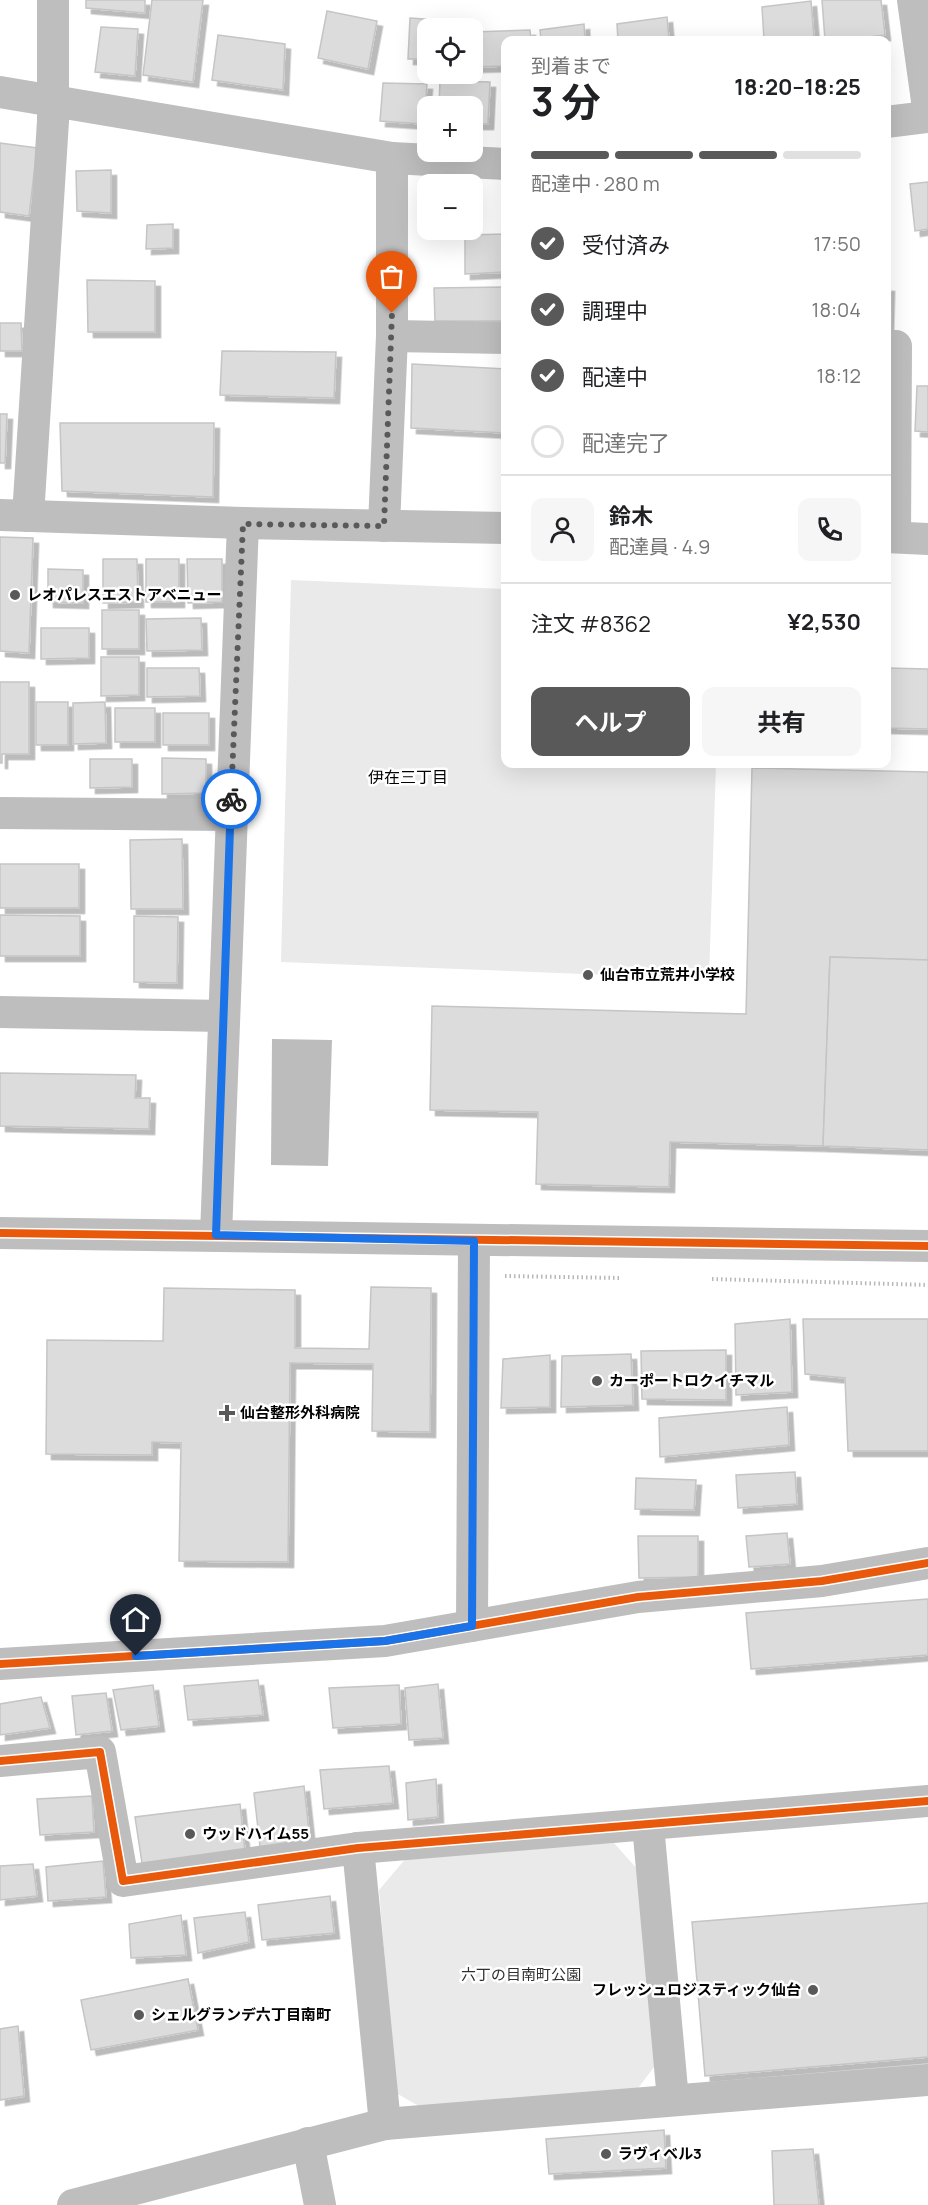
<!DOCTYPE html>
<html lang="ja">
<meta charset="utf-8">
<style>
body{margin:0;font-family:Manrope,"Noto Sans JP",sans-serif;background:#f6f6f6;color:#202124;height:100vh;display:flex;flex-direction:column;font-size:22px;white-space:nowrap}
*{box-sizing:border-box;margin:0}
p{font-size:20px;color:#757577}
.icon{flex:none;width:33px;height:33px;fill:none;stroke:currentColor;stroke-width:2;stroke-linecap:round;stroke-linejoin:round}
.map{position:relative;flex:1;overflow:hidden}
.sheet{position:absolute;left:501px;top:36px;width:390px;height:732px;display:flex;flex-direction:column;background:#fff;border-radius:12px;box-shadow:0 6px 24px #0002}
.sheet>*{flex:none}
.fabs{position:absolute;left:417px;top:18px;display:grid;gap:12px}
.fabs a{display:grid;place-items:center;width:66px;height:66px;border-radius:12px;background:#fff;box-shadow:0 6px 24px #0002;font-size:30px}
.pin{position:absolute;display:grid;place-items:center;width:51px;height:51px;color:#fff;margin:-62px -26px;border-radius:50% 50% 50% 0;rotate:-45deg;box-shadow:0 0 6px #0007}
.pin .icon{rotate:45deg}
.courier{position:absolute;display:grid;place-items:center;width:60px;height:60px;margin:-30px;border:4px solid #1a73e8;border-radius:50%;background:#fff;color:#222;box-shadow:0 2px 8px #0007}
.summary em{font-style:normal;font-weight:700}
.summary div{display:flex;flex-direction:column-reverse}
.summary{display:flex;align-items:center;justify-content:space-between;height:102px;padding:0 30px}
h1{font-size:39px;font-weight:700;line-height:45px}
.bar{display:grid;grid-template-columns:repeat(4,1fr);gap:9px 6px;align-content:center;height:72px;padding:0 30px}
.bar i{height:8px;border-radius:4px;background:#e0e0e0}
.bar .current{background:#595959}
.bar p{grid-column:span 4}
.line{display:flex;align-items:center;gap:15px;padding:0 30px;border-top:2px solid #e0e0e0}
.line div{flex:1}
.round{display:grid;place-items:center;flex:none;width:63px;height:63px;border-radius:12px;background:#f6f6f6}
ol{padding:0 30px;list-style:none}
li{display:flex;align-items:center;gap:18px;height:66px}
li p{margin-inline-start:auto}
li .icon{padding:6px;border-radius:50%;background:#595959;color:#fff;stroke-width:4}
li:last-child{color:#757577}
li i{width:33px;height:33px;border:3px solid #e0e0e0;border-radius:50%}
.button{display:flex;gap:12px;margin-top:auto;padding:12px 30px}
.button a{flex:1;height:69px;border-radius:12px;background:#595959;color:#fff;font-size:24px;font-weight:700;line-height:69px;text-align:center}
.button a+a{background:#f6f6f6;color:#202124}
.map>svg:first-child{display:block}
.green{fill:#eaeaea}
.water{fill:#bcbcbc}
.building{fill:#dcdcdc;stroke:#c5c5c5;stroke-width:1.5;filter:url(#shadow)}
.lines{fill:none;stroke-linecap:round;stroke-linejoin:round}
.path{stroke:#b8b8b8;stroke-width:4;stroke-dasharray:1.5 3;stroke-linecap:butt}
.minor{stroke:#bebebe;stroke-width:32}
.cycleway-casing{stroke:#fff;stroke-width:11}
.cycleway{stroke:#e8590c;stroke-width:8}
.done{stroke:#595959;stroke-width:6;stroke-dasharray:0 10.8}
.route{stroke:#1a73e8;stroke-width:8}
.poi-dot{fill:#595959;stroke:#fff;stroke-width:2}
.labels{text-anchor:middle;stroke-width:5;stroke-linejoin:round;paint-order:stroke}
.poi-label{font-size:15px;font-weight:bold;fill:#000;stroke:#fff;text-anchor:start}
.park-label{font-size:15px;fill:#2f2f2f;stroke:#fff}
.neighbourhood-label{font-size:16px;fill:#000;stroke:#fff}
</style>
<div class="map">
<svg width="928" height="2205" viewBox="0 0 928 2205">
<defs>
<filter id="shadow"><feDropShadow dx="5.5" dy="5.5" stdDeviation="0" flood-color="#0004"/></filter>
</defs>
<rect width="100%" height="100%" fill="#fff"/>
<g class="green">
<polygon points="291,580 505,589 506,764 716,764 709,979 281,962"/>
<polygon points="614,1843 639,1871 658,2062 635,2092 424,2109 396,2093 379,1890 407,1857"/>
</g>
<polygon class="water" points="272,1039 332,1040 328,1166 271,1165"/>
<g class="building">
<polygon points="86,0 145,0 145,13 86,8"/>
<polygon points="152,0 203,0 193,82 143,75"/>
<polygon points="822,0 881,0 885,35 844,40 825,40"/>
<polygon points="811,1 814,38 764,40 762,7"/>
<polygon points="327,11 377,21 368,69 318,58"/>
<polygon points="667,17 669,40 618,40 617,24"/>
<polygon points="410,18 465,22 464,28 428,28 428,59 408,59"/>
<polygon points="584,24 585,40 541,40 540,30"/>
<polygon points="101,27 138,29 135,76 95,72"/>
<polygon points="530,30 531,40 506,40 506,66 472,67 472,32"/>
<polygon points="218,35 285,44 283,90 212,80"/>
<polygon points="440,81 490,82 488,124 472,124 472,106 439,106"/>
<polygon points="383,83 427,84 424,124 380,121"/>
<polygon points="0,143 37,148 29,216 0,212"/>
<polygon points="111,170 111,213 77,211 76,171"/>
<polygon points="928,182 928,229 915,231 910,184"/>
<polygon points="173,224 173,248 146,249 147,225"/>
<polygon points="506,234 506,272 465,274 465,235"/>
<polygon points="87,280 155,281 155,332 88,332"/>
<polygon points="886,286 889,286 888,325 886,325"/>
<polygon points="506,287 506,321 435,321 434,288"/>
<polygon points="0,323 21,323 22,351 0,351"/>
<polygon points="222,351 336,352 334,398 220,395"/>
<polygon points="412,364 506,369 506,433 411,428"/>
<polygon points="917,386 928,386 928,432 915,431"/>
<polygon points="0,414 7,414 5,463 0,463"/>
<polygon points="60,423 214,423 213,497 62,491"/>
<polygon points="0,537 33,538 29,653 0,651"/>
<polygon points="103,559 137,559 138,602 103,603"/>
<rect x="146" y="559" width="33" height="43"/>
<polygon points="187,559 222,559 222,602 188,603"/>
<polygon points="48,569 83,570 83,603 48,602"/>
<rect x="102" y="610" width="37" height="39"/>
<polygon points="201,618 202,650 147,651 146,619"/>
<polygon points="41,628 89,628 89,658 41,659"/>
<polygon points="101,657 139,657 139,695 101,696"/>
<polygon points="147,668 199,668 200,696 147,697"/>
<polygon points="886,668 928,669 928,729 886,728"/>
<polygon points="0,682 29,682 29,754 2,754 2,763 0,763"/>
<rect x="36" y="702" width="32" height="43"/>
<polygon points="105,702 106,743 73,744 73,703"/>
<rect x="115" y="708" width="40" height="34"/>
<rect x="163" y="713" width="46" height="32"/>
<polygon points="162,758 206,759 206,793 162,794"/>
<polygon points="90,759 132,759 132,787 90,788"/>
<polygon points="752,768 928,772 928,960 830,957 823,1146 670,1142 669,1187 536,1184 538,1112 430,1110 432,1006 746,1014"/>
<polygon points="182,839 183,909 131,909 130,840"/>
<rect x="0" y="864" width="79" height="44"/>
<polygon points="0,915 80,916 80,956 0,956"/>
<polygon points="134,916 178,917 177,983 134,982"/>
<polygon points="830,957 928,960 928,1150 823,1146"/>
<polygon points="0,1073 136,1075 135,1098 150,1098 149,1129 0,1126"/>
<polygon points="371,1287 431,1288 430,1432 372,1431 373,1364 290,1363 288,1562 179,1561 181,1443 152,1442 152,1455 46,1454 47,1340 163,1341 164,1288 295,1290 295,1348 369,1349"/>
<polygon points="790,1319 792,1392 736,1395 735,1324"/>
<polygon points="803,1319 928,1319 928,1451 848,1451 845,1378 805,1374"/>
<polygon points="726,1350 726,1400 642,1399 641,1351"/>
<polygon points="631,1354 633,1405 561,1407 562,1356"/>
<polygon points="550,1355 550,1407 501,1408 503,1359"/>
<polygon points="787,1407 789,1445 660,1457 659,1418"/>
<polygon points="795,1472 797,1504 738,1508 736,1475"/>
<polygon points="636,1478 696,1480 694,1510 635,1509"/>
<polygon points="787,1533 790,1564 749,1567 746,1536"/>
<polygon points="638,1536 698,1536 698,1577 639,1578"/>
<polygon points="928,1599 928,1655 751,1669 746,1613"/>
<polygon points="258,1680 263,1715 188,1720 184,1686"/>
<polygon points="438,1684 443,1738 409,1740 405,1688"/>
<polygon points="153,1685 159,1726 121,1730 113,1690"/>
<polygon points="399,1685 401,1724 333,1728 329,1688"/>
<polygon points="106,1693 112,1731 76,1735 72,1696"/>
<polygon points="41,1697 50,1728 0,1735 0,1704"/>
<polygon points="389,1766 393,1803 324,1809 320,1770"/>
<polygon points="436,1779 438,1817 408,1820 406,1783"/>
<polygon points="304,1786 310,1841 260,1847 254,1793"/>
<polygon points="92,1796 94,1832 40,1835 37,1799"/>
<polygon points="240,1804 245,1851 142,1863 135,1817"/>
<polygon points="103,1861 106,1897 48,1901 46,1867"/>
<polygon points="33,1864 37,1896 0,1900 0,1866"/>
<polygon points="330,1896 334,1933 262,1940 258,1905"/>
<polygon points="928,1903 928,2057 705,2076 692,1922"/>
<polygon points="245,1912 249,1942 198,1953 194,1918"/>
<polygon points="181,1915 186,1955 131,1958 129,1924"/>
<polygon points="188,1979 198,2030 91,2050 81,2000"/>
<polygon points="18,2026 24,2096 0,2100 0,2029"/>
<polygon points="664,2130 666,2168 549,2174 546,2139"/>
<polygon points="813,2149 819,2205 774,2205 772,2151"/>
</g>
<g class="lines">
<g class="path">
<polyline points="505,1276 621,1278"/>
<polyline points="712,1279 928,1285"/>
</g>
<g class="minor">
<polyline points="913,0 928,108"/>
<polyline points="0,92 392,158 506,164"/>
<polyline points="886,122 928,117"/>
<polyline points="392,336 506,338"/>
<polyline points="886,346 896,346 895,537"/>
<polyline points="0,515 243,523 506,528"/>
<polyline points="28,516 53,121 53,0"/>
<polyline points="384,526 392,336 392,158"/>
<polyline points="886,537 928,539"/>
<polyline points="0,813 231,815"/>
<polyline points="0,1012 224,1016"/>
<polyline points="0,1233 928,1246"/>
<polyline points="216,1235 243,523"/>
<polyline points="472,1626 474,1241"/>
<polyline points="0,1664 385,1641 638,1597 822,1581 928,1563"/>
<polyline points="0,1761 100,1752 123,1881 358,1848 928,1801"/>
<polyline points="648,1825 673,2100"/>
<polyline points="358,1848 385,2124"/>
<polyline points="308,2143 320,2205"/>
<polyline points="73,2205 385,2124 928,2080"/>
</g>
<g class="cycleway-casing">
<g id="cycleway">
<polyline points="0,1233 928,1246"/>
<polyline points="0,1664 385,1641 638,1597 822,1581 928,1563"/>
<polyline points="0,1761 100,1752 123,1881 358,1848 928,1801"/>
</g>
</g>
<use href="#cycleway" class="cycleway"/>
</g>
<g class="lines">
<polyline class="done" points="231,799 243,524 384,526 392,313"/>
<polyline class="route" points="136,1656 385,1641 472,1626 474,1241 216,1235 231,799"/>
</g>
<g class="poi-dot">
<circle cx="15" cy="595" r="6"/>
<circle cx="588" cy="975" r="6"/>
<circle cx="597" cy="1381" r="6"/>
<path d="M224 1404h6v6h6v6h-6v6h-6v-6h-6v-6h6z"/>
<circle cx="190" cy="1834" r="6"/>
<circle cx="813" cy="1990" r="6"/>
<circle cx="139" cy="2015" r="6"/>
<circle cx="606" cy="2154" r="6"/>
</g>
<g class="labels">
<g class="poi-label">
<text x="27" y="600">レオパレスエストアベニュー</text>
<text x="600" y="980">仙台市立荒井小学校</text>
<text x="609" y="1386">カーポートロクイチマル</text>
<text x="240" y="1418">仙台整形外科病院</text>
<text x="202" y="1839">ウッドハイム55</text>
<text x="801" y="1995" text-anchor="end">フレッシュロジスティック仙台</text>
<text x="151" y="2020">シェルグランデ六丁目南町</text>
<text x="618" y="2159">ラヴィベル3</text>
</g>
<g class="park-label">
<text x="521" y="1980">六丁の目南町公園</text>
</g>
<g class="neighbourhood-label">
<text x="408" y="783">伊在三丁目</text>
</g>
</g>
</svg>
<div class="fabs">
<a><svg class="icon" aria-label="locate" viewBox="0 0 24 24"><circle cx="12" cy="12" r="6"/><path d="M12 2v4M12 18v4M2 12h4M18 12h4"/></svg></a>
<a>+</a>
<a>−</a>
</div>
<div class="pin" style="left:392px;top:313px;background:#ea580c"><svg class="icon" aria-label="bag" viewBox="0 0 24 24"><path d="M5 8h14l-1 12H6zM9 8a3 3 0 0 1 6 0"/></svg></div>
<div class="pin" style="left:136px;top:1656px;background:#1f2937"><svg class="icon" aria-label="home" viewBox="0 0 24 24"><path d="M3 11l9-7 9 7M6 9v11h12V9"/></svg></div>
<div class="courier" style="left:231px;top:799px"><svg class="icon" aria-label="bike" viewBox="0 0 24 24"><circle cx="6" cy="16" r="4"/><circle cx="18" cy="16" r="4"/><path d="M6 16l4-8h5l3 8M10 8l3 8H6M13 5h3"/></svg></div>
<section class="sheet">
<div class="summary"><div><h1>3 分</h1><p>到着まで</p></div><em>18:20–18:25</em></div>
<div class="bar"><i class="current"></i><i class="current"></i><i class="current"></i><i></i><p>配達中 · 280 m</p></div>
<ol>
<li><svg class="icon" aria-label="check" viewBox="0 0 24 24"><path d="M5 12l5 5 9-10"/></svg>受付済み<p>17:50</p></li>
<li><svg class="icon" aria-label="check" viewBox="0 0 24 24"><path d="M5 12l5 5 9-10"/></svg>調理中<p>18:04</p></li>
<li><svg class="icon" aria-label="check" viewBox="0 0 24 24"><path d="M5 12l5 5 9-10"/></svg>配達中<p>18:12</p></li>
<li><i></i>配達完了</li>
</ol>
<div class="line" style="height:108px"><a class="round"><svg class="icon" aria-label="person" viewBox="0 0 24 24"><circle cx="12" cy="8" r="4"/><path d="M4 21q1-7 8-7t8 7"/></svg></a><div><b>鈴木</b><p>配達員 · 4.9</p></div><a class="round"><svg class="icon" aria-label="phone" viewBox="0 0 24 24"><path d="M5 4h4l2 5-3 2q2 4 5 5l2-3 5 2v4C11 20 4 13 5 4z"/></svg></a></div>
<div class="line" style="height:78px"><div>注文 #8362</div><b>¥2,530</b></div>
<div class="button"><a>ヘルプ</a><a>共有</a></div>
</section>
</div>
